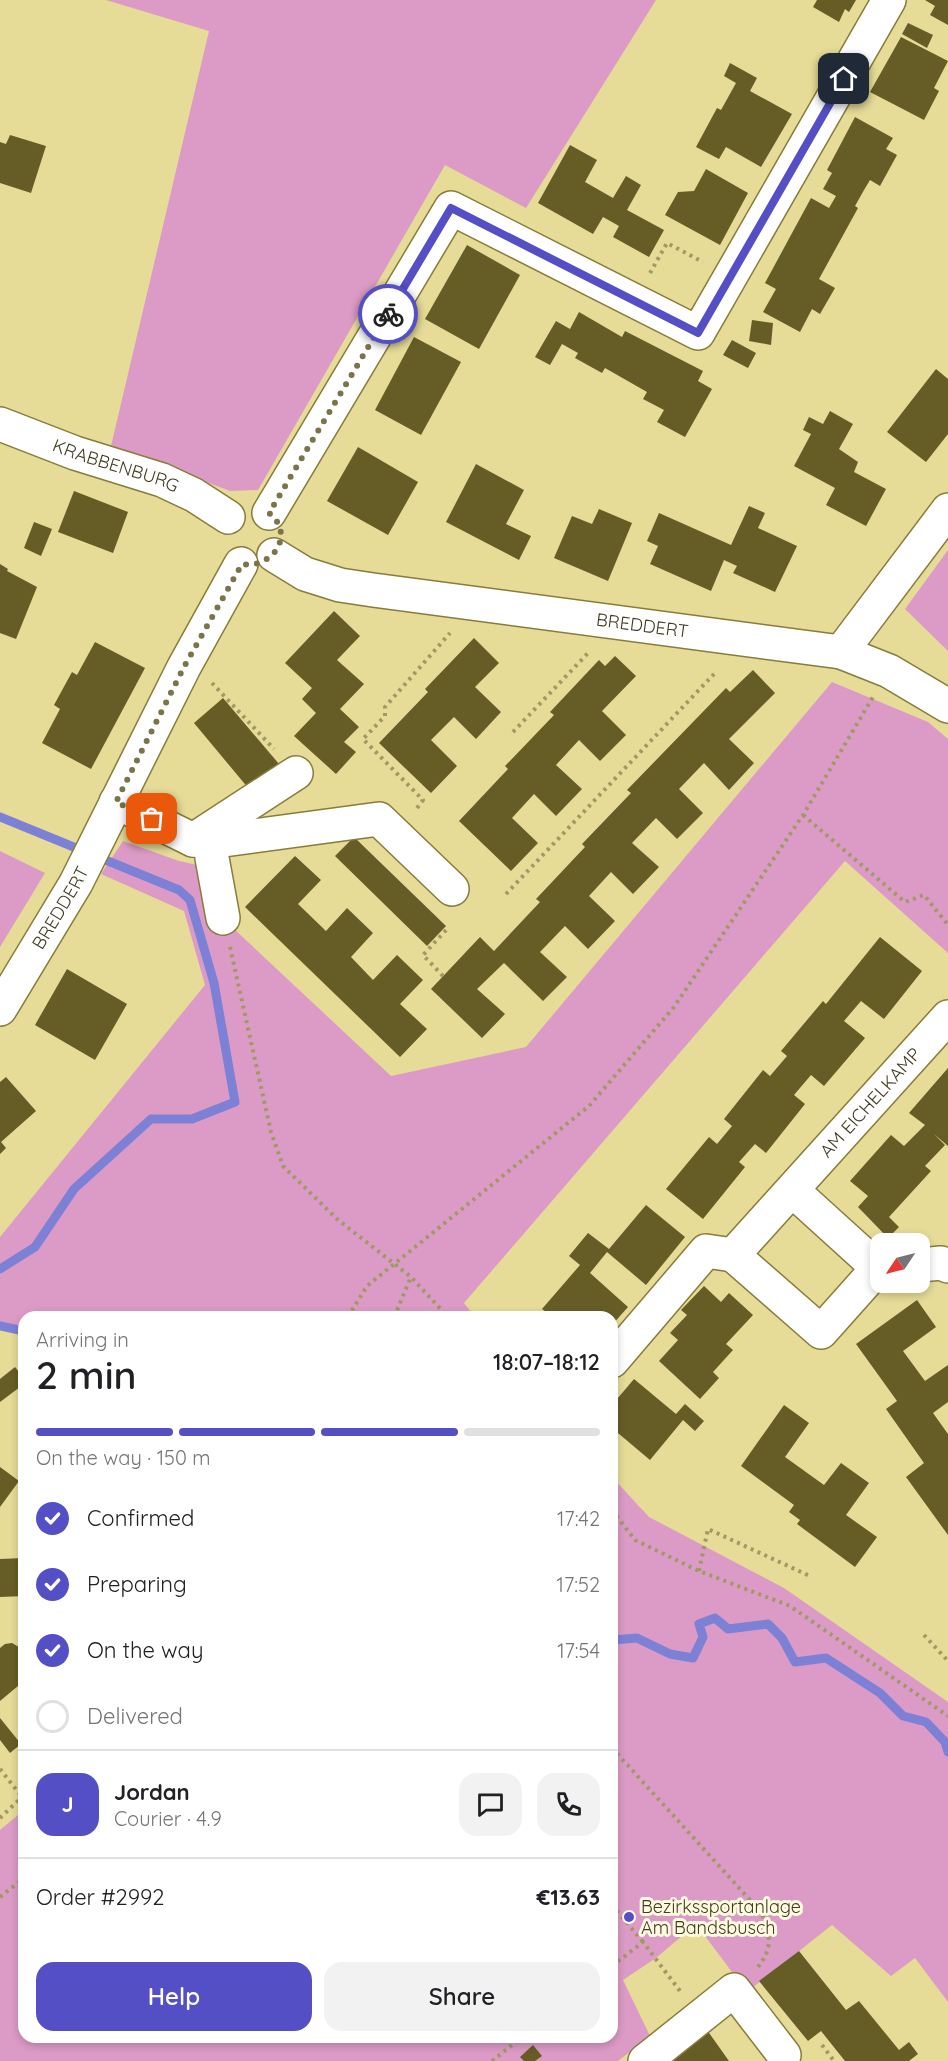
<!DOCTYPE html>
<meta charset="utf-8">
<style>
body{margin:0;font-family:Quicksand,sans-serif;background:#f2f2f2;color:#202124;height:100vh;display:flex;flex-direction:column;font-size:22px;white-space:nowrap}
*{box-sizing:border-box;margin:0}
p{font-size:20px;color:#757577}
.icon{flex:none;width:33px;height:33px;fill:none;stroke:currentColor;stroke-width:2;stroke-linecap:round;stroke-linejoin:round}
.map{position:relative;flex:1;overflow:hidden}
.drawer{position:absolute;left:18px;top:1311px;width:600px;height:732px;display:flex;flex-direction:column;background:#fff;border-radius:18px;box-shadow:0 3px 9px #0003}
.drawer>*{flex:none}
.needle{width:39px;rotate:235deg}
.controls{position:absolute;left:870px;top:1233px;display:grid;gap:12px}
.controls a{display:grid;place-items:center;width:60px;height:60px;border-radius:12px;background:#fff;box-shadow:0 3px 9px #0003;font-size:30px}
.pin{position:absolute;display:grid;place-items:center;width:51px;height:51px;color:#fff;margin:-26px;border-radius:12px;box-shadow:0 3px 9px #0006}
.courier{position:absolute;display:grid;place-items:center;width:60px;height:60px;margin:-30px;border:4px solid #554fc6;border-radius:50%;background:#fff;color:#222;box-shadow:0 2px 8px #0007}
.summary em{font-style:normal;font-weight:600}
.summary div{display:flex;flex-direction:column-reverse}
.summary{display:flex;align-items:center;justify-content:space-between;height:102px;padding:0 18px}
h1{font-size:39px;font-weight:600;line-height:45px}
.bar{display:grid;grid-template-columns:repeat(4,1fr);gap:9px 6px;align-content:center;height:72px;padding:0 18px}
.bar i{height:8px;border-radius:4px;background:#e0e0e0}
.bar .current{background:#554fc6}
.bar p{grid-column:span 4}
.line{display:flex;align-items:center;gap:15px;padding:0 18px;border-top:2px solid #e0e0e0}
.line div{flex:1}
.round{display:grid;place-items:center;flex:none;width:63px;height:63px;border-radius:18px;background:#f2f2f2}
ol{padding:0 18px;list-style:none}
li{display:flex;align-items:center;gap:18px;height:66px}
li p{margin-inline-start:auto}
li .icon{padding:6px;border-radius:50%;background:#554fc6;color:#fff;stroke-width:4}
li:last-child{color:#757577}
li i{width:33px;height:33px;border:3px solid #e0e0e0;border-radius:50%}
.action{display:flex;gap:12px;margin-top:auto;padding:12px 18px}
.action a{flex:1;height:69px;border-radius:18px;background:#554fc6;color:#fff;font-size:24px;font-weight:600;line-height:69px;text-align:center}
.action a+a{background:#f2f2f2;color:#202124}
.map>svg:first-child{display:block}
.green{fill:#dc9bc6}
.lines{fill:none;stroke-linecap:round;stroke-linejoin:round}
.stream{stroke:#7d81d5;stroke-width:9}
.building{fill:#665d26}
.minor-casing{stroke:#877c3b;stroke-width:36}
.path{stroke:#a09865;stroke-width:4;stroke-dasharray:3 4.5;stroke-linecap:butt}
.minor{stroke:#fff;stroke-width:33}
.done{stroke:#7a744a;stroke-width:6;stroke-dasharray:0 10.8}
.route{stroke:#554fc6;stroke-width:8}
.poi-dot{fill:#554fc6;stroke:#fffbe0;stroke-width:2}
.labels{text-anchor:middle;stroke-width:6;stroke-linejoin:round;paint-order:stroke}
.street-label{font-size:18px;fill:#403c20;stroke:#fffbe0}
.poi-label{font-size:18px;fill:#403c20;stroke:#fffbe0;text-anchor:start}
</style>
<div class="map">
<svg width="948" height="2061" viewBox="0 0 948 2061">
<rect width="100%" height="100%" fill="#e6db97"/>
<g class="green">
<polygon points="106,0 656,0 526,208 445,165 258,490 230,491 111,446 209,31"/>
<polygon points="948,550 948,651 905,609"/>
<polygon points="832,682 928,722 948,739 948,953 845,861 464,1303 475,1317 24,1317 24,1336 0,1324 0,1237 205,985 184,911 101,874 123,841 179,861 202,866 233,928 391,1076 526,1047"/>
<polygon points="0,851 45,873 0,947"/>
<polygon points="612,1477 649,1517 784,1588 948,1702 948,2002 915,1958 891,1976 832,1925 747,1992 696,1924 656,1958 623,1980 650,2036 618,2061 0,2061 0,1830 24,1810 24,2037 612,2037"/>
</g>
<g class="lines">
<g class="stream">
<polyline points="0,817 179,890 190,900 214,983 235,1102 192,1119 151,1119 74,1189 35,1247 0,1269"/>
<polyline points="0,1326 24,1331"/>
<polyline points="612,1640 637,1638 670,1654 693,1658 703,1637 699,1624 715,1618 728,1629 768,1624 782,1638 795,1662 826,1658 880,1693 903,1716 926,1722 945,1742 948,1752"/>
</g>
</g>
<g class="building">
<polygon points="817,0 856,0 849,12 845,9 839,22 813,7"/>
<polygon points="925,0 948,0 948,25 930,15 935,6"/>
<polygon points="908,23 933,35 927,48 902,34"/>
<polygon points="901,37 948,61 934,88 939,91 924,120 870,92"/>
<polygon points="730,63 757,78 750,91 792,114 761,167 726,147 719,159 696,147 717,108 721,110 736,83 724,76"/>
<polygon points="855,117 893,138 886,149 897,155 880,186 870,180 864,190 855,206 858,208 819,279 835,288 820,314 812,309 800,332 763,312 776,289 765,283 811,198 829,208 836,196 823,189 832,173 827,170"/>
<polygon points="10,135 46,146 31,193 0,183 0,142 6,144"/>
<polygon points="570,145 597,160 585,182 613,198 626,176 641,185 627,210 664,230 649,257 613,237 619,226 603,217 593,234 538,203"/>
<polygon points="706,169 748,193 720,245 665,215 678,192 694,191"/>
<polygon points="467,245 520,275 479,349 425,319"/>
<polygon points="579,312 622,337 625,331 703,371 698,381 712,389 685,437 657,422 664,410 643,399 647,392 605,368 602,373 575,358 578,353 562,344 550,365 535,357 556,321 570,329"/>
<polygon points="752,320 773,323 771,345 749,341"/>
<polygon points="414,337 461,362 421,435 375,410"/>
<polygon points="732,340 756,353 748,368 723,355"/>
<polygon points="936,369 948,379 948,434 926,462 887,432"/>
<polygon points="830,411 853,424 839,449 858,462 854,472 886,489 866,526 826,505 835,488 794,466 811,434 803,430 809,417 823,424"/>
<polygon points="358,447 418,482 388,535 327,501"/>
<polygon points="476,464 524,490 506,524 531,536 519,560 446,522"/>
<polygon points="74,491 128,512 113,553 58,532"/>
<polygon points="749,506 765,513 758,528 797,546 775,592 733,573 737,566 724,560 711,591 650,564 658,546 647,541 659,513 731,545"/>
<polygon points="599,509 632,523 608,581 554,558 572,516 592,524"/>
<polygon points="34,522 52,529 41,556 24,548"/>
<polygon points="0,564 8,569 7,571 37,587 16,639 0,633"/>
<polygon points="334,611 360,636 337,660 364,684 340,709 359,727 344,742 356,752 336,774 294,736 316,713 302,699 312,688 285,663"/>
<polygon points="474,638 499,663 475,687 501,712 476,739 454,717 431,740 457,766 431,793 379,743 428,692 425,689"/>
<polygon points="95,642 145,668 91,769 42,743 60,709 54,705 72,672 77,675"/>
<polygon points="615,656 636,676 602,711 626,735 600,761 579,740 556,765 582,789 556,816 534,794 512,818 538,843 511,871 459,821 508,769 505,766 554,715 550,712 599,660 605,666"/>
<polygon points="753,670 775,693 729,739 754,763 729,790 704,763 679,789 703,813 677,839 656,818 632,843 659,867 633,894 611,872 589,896 615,921 588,949 565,926 540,952 567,977 543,1001 504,963 477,989 505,1014 482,1038 431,989 480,937 494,951 540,902 536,899 585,847 582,844 631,793 627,790 726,688 730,692"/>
<polygon points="223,698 279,764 249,789 194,723"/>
<polygon points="354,837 446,926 427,946 335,856"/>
<polygon points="295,856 321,880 298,904 326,931 347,908 373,933 351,957 373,980 397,955 423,980 400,1004 427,1029 400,1057 245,907"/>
<polygon points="880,937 922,971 884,1019 861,1001 844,1021 865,1038 824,1086 811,1075 794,1095 805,1104 766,1153 755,1144 739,1162 745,1167 703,1219 666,1189 709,1137 717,1144 732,1126 724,1119 763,1070 770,1076 787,1056 781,1051 823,1001 826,1004"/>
<polygon points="67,969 127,1004 95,1060 35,1025"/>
<polygon points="948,1068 948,1146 934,1134 945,1145 925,1166 931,1171 889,1217 899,1227 888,1238 858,1207 868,1196 850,1181 891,1135 904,1146 925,1125 909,1113"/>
<polygon points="6,1077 36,1111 1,1142 6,1148 0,1154 0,1082"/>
<polygon points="646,1205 685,1237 646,1285 607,1252 590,1273 628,1307 612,1325 612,1317 552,1317 542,1309 580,1265 569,1256 588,1233 609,1249"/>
<polygon points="704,1286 721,1302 729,1293 753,1315 726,1344 733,1350 713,1372 719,1378 700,1399 659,1361 678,1340 670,1333 687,1315 681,1310"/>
<polygon points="917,1300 936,1327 903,1351 925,1381 948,1365 948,1402 933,1413 948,1434 948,1535 906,1477 924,1463 886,1409 897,1401 856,1344"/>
<polygon points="15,1367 24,1378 24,1384 0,1402 0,1379"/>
<polygon points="634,1379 676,1414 685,1404 704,1421 695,1431 683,1420 650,1460 612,1428 612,1405"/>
<polygon points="784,1405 809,1423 785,1457 824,1485 841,1463 869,1483 846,1515 877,1537 855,1567 797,1524 800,1520 789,1512 794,1505 741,1466"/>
<polygon points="0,1467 19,1481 0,1507"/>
<polygon points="24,1558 24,1596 0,1597 0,1559"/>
<polygon points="12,1643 24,1650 24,1681 0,1701 0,1648 5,1644"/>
<polygon points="0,1718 21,1744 10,1753 0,1740"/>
<polygon points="799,1951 846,2010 859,2001 899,2050 909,2042 918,2054 909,2061 845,2061 821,2031 808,2041 759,1981"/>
<polygon points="707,2030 729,2061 664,2061"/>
<polygon points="533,2045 542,2056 535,2061 524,2061 520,2057"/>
</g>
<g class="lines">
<g class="minor-casing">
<g id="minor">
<path id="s1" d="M0,424L75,453L162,480L194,495L228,517"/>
<polyline points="269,513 451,208 698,333 889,0"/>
<path id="s2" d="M274,555L305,574L340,585L373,590L841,652L889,671L948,706"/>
<polyline points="841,652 948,510"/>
<polyline points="116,802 193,840 209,842 379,819 452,889"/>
<polyline points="193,840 296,773"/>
<polyline points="211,841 212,858 223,918"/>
<path id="s3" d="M0,1009L76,883L184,667L241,564"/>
<path id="s4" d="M792,1190L878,1268L821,1332L733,1255L948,1017"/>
<polyline points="920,1265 941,1263 948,1266"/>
<polyline points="612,1361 706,1251 733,1255"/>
<polyline points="645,2061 734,1990 784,2055"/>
</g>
</g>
<g class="path">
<polyline points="650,273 667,243 703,262"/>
<polyline points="212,683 274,749"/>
<polyline points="513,732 589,652"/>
<polyline points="417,808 423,800 363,739 385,716 385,707 450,633"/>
<polyline points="803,815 905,902 924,895 948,925"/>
<polyline points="506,894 714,674"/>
<polyline points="230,947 271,1132 283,1166 337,1219 411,1277 448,1317"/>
<polyline points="443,976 423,955 448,928"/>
<polyline points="348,1317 367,1286 589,1106 674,1007 803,815 873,697"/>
<polyline points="394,1317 411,1277"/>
<polyline points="612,1510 635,1540 699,1571 790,1606 948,1716"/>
<polyline points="699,1571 708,1529 812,1577"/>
<polyline points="924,1635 948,1661"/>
<path d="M612,1748L760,1911C771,1933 774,1949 756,1969"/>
<polyline points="0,1769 22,1797 24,1796"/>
<polyline points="0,1818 22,1797"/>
<polyline points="0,1897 24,1878"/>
<polyline points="612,1905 643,1942"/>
<polyline points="612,1966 643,1942 680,1991"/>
<polyline points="822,2045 834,2061"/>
<polyline points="492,2061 522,2037"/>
</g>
<use href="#minor" class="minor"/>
</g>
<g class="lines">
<path class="done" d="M152,819L116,802L184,667L242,564C273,569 296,534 269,513L388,314"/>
<polyline class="route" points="388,314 451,208 698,333 844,79"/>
</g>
<circle class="poi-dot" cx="629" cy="1917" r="6"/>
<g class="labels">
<g class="street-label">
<text dy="6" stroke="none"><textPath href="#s1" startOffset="123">KRABBENBURG</textPath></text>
<text dy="6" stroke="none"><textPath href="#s2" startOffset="378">BREDDERT</textPath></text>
<text dy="6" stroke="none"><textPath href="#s3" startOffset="118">BREDDERT</textPath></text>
<text dy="6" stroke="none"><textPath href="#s4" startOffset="524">AM EICHELKAMP</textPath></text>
</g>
<g class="poi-label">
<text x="641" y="1913">Bezirkssportanlage<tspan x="641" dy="21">Am Bandsbusch</tspan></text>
</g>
</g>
</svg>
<div class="controls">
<a><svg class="needle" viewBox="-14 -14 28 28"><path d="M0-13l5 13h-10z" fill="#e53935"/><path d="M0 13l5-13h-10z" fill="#757577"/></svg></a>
</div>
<div class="pin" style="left:152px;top:819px;background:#ea580c"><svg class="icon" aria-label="bag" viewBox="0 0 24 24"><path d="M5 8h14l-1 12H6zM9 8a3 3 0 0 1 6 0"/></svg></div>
<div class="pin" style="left:844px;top:79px;background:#1f2937"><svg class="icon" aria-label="home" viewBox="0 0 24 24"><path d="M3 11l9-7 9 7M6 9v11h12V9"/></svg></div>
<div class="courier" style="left:388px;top:314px"><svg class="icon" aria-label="bike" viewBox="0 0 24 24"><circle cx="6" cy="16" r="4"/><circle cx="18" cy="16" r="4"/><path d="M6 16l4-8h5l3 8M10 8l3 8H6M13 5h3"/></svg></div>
<section class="drawer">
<div class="summary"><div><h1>2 min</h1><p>Arriving in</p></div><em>18:07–18:12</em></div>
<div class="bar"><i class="current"></i><i class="current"></i><i class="current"></i><i></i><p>On the way · 150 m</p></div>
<ol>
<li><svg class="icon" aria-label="check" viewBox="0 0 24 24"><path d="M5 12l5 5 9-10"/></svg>Confirmed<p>17:42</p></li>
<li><svg class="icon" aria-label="check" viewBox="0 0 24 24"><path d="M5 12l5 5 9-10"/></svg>Preparing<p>17:52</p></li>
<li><svg class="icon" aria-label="check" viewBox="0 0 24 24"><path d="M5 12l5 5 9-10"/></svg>On the way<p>17:54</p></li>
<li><i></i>Delivered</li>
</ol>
<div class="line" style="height:108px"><b class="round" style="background:#554fc6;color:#fff">J</b><div><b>Jordan</b><p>Courier · 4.9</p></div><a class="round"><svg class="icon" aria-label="chat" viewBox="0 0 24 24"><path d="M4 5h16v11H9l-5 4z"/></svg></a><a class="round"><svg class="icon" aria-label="phone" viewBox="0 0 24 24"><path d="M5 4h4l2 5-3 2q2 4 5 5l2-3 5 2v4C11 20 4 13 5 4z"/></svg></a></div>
<div class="line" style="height:78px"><div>Order #2992</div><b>€13.63</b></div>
<div class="action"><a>Help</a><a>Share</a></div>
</section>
</div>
